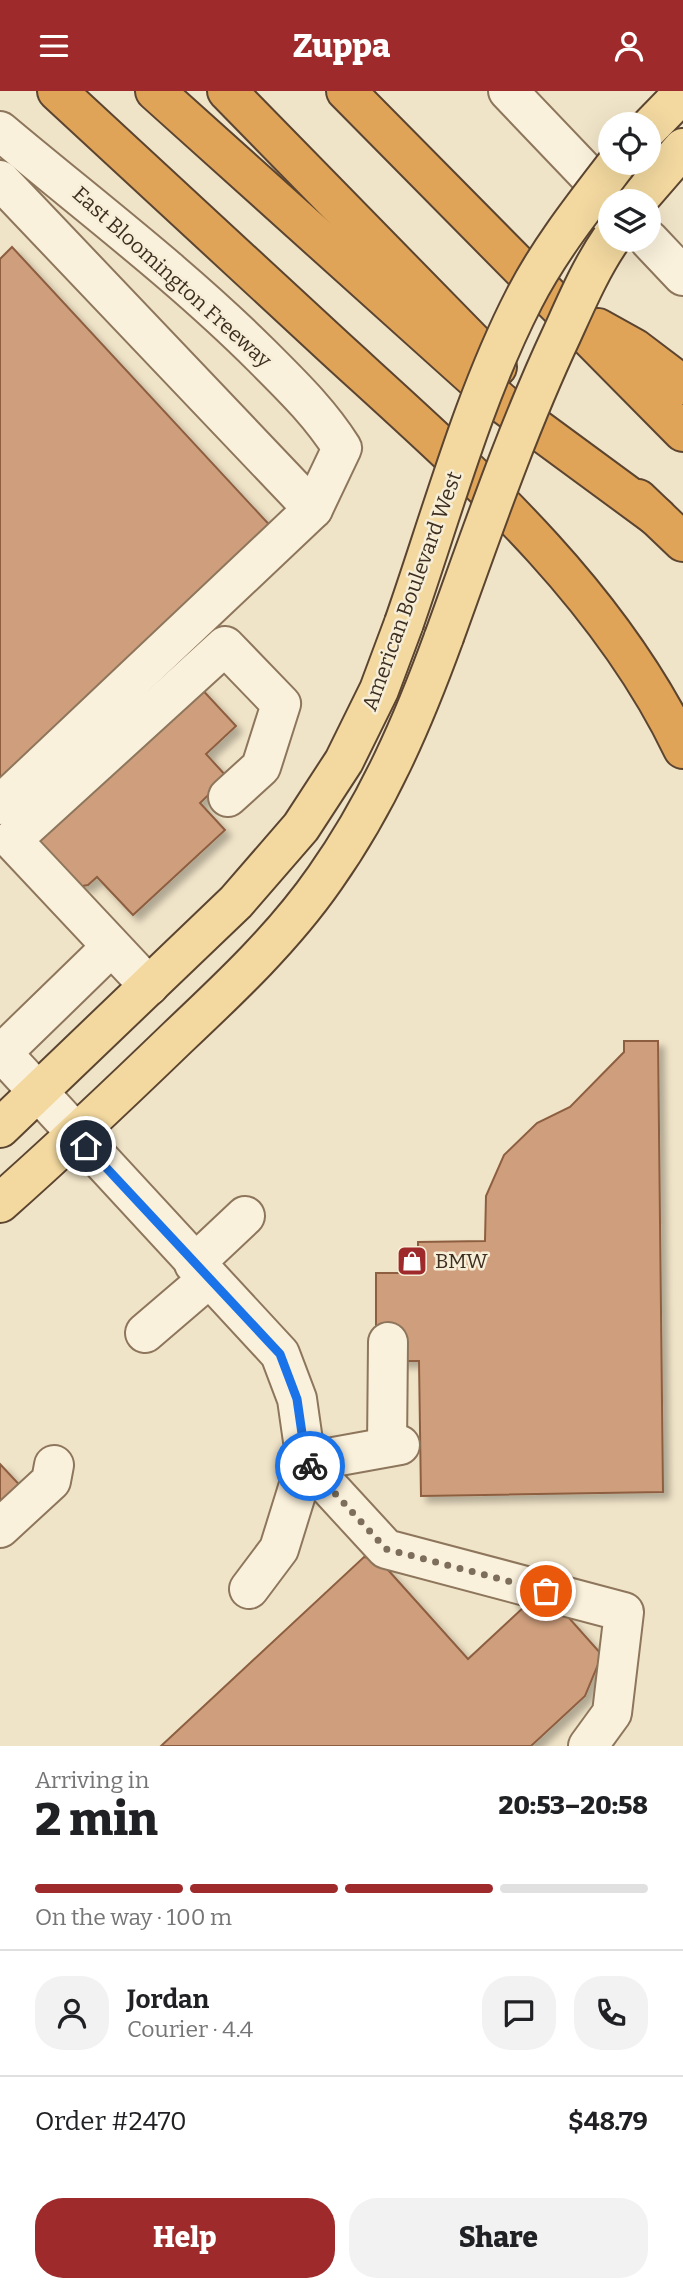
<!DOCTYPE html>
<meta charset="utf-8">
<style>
body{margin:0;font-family:Bitter,serif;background:#f2f2f2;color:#202124;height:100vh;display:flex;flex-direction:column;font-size:26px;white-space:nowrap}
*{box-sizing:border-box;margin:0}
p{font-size:23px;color:#757577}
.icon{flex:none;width:38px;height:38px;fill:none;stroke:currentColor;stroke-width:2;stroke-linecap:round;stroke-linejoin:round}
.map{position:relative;height:1655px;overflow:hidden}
.details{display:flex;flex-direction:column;background:#fff;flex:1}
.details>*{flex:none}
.tools{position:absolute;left:598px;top:21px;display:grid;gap:14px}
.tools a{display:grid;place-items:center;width:63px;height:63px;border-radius:50%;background:#fff;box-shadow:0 7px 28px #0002;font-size:35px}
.pin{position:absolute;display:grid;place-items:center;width:60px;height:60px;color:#fff;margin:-30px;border:4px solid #fff;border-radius:50%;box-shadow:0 2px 7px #0007}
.courier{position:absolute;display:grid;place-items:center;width:70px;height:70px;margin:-35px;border:5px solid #1a73e8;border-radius:50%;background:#fff;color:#222;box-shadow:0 2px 9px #0007}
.head em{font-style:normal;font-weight:800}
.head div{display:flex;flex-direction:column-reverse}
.head{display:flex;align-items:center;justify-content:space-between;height:119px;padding:0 35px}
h1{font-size:46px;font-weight:800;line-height:52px}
.bar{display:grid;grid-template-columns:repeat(4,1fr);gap:10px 7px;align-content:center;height:84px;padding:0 35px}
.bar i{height:9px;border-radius:5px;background:#e0e0e0}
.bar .selected{background:#9e2a2b}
.bar p{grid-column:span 4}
.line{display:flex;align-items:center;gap:18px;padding:0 35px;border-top:2px solid #e0e0e0}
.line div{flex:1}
.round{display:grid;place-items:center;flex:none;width:74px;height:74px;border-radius:28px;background:#f2f2f2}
.cta{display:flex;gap:14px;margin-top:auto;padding:14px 35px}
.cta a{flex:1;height:80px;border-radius:28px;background:#9e2a2b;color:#fff;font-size:28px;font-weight:800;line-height:80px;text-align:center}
.cta a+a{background:#f2f2f2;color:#202124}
header{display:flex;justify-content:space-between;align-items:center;height:91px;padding:0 35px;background:#9e2a2b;color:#fff;font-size:32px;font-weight:800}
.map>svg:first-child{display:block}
.building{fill:#cf9f7d;stroke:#8d5f41;stroke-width:2;filter:url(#shadow)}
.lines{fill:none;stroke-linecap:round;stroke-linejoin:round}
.minor-casing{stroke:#8d765c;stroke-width:42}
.major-casing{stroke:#5b4430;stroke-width:42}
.highway-casing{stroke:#5b4430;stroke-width:42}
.minor{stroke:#faf1dc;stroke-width:38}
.major{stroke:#f3d9a0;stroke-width:38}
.highway{stroke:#e0a458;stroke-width:38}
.major-bridge-casing{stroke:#5b4430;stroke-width:42;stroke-linecap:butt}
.major-bridge{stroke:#f3d9a0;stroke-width:38}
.done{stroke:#7c6e5b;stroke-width:7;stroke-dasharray:0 12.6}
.route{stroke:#1a73e8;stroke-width:9}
.labels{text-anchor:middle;stroke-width:5;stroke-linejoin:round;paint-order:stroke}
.street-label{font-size:21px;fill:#3d2e20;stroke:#f7eed8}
.poi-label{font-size:21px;fill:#3d2e20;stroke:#f7eed8;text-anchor:start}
</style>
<header><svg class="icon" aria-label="menu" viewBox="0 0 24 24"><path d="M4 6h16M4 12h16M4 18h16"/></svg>Zuppa<svg class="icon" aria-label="person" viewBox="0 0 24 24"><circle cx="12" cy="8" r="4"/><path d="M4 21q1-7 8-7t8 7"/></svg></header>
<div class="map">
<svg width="683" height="1655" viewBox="0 0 683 1655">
<defs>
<filter id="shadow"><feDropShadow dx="6" dy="6" stdDeviation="3.5" flood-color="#0004"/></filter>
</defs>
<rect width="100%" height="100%" fill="#f0e4c8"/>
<g class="building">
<polygon points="12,156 276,441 0,698 0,168"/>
<polygon points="197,593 236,635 206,663 227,686 200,712 225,739 133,824 97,786 88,794 71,797 35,760 35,744"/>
<polygon points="624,950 658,950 663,1401 421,1405 419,1270 400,1270 376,1244 376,1182 399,1182 399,1167 418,1167 418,1151 485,1150 486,1105 504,1064 537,1032 570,1016 624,961"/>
<polygon points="0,1373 27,1402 0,1427"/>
<polygon points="364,1466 380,1470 468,1568 526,1514 561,1518 602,1564 585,1605 531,1655 161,1655"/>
</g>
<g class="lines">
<g class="minor-casing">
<g id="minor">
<polyline points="508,0 613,110"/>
<path d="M0,40C88,114 181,184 262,265C292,295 320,322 342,357L313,418L0,714"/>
<polyline points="0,89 313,418"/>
<polyline points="649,149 683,185"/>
<polyline points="149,895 12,749 225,555 281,613 261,676 228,706"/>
<polyline points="2,962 280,1263 297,1308 306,1371 279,1458 249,1498"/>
<polyline points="0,964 111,856"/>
<polyline points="194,1173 245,1125"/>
<polyline points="145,1242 208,1188"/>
<polyline points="387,1356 388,1251"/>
<polyline points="306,1371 386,1458 624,1521 612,1622 588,1655"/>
<polyline points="306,1371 400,1354"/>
<polyline points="0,1437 51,1390 54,1374"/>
</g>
</g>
<g class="major-casing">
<g id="major">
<polyline points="649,37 683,2"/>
<polyline points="637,110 683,57"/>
<polyline points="0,1037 236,811 301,736 344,670 379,599 404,532"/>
<path d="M0,1112C61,1058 120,1002 178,946C231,896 284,846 325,787C378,712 413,631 444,546"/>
</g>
</g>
<g class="highway-casing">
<g id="highway">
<path d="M57,0C150,86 243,172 336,258C466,377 606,497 683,658"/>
<polyline points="155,0 502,312 657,426"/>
<polyline points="227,0 497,276"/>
<polyline points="346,0 683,341"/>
<polyline points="598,237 634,257 683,294"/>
<polyline points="638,408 683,451"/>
</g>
</g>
<use href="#minor" class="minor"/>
<use href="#major" class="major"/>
<use href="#highway" class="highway"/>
<g class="major-bridge-casing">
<g id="major-bridge">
<path d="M404,532C441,426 473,307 524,208C549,159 584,115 617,72"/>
<path d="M444,546C481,444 516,341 562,243C577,210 591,177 611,148"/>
</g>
</g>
<use href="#major-bridge" class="major-bridge"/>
</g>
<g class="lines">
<polyline class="done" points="310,1375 386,1458 546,1500"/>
<polyline class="route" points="86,1055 280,1263 297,1308 306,1370 310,1375"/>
</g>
<defs>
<g id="shop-square" transform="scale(1.575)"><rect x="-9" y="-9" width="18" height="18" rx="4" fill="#9e2a2b" stroke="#f7eed8"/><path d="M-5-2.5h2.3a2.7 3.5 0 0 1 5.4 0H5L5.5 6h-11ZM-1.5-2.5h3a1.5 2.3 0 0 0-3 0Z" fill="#fff"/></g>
</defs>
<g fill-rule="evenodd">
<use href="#shop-square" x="412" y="1170"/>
</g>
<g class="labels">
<g class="street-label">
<text transform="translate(172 186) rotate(42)" y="7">East Bloomington Freeway</text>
<text transform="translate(412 500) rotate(-70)" y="7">American Boulevard West</text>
</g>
<g class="poi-label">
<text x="435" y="1177">BMW</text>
</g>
</g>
</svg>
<div class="tools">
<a><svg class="icon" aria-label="locate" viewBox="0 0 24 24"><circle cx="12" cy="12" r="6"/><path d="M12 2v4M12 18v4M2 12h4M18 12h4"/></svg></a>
<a><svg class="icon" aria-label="layers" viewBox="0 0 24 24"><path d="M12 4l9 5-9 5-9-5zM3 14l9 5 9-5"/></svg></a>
</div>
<div class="pin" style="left:546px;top:1500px;background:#ea580c"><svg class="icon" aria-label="bag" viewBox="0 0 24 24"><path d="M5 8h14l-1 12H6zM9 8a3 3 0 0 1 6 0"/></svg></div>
<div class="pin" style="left:86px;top:1055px;background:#1f2937"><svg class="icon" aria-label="home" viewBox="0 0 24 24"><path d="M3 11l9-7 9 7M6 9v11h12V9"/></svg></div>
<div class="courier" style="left:310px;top:1375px"><svg class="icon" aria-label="bike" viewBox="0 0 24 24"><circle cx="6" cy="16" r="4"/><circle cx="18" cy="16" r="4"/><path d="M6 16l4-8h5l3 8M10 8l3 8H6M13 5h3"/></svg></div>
</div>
<section class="details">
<div class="head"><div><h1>2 min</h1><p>Arriving in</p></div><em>20:53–20:58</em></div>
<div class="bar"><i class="selected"></i><i class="selected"></i><i class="selected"></i><i></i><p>On the way · 100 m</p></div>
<div class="line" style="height:126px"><a class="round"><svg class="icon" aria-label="person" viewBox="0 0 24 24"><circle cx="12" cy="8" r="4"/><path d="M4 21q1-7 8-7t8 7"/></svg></a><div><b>Jordan</b><p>Courier · 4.4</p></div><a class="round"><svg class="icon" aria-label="chat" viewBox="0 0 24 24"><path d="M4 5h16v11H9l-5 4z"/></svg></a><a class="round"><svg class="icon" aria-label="phone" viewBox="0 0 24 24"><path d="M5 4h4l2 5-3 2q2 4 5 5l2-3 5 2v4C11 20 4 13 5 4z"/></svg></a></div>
<div class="line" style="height:91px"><div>Order #2470</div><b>$48.79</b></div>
<div class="cta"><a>Help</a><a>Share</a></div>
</section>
